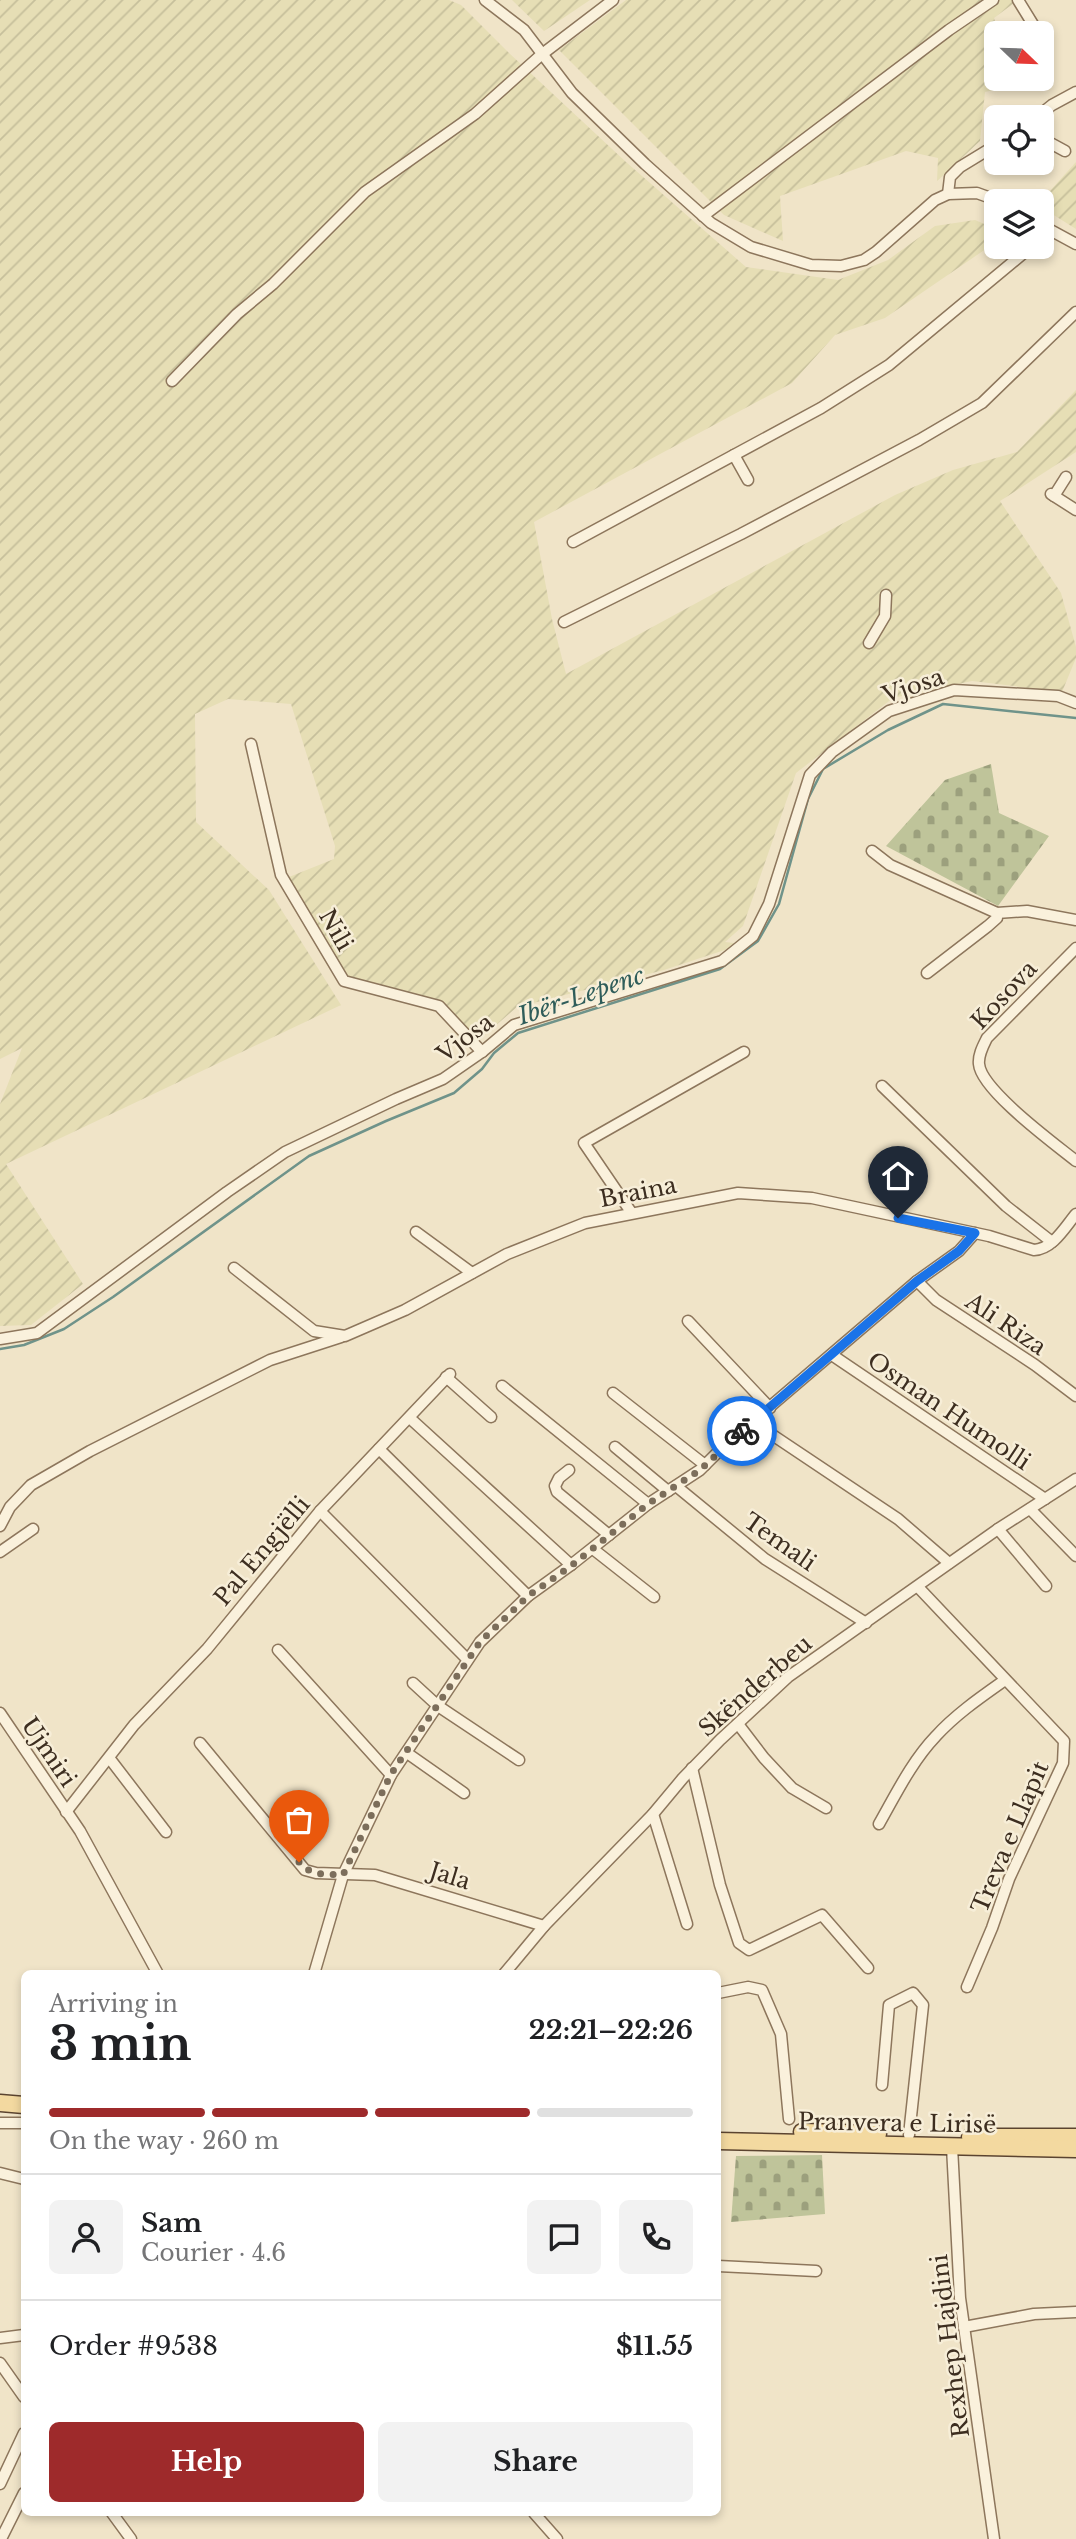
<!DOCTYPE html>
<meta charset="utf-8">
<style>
body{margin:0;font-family:"Libre Baskerville",serif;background:#f2f2f2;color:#202124;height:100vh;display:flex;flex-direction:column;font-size:26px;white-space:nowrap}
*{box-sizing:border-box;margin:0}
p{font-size:23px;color:#757577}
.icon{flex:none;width:38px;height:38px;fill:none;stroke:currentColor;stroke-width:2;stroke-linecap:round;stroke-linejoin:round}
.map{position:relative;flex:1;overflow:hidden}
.side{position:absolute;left:21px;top:1970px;width:700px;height:546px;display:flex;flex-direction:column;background:#fff;border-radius:10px;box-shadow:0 4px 10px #0003}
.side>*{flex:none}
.needle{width:46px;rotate:113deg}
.tools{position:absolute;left:984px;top:21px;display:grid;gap:14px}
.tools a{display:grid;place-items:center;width:70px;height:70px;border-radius:10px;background:#fff;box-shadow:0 4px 10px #0003;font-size:35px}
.pin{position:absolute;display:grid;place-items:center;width:60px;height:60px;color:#fff;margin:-72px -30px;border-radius:50% 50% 50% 0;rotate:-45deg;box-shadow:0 0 7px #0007}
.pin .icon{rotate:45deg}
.courier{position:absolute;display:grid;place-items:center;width:70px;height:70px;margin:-35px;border:5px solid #1a73e8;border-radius:50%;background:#fff;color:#222;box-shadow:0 2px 9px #0007}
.head em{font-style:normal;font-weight:700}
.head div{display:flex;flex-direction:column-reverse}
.head{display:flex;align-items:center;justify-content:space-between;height:119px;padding:0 28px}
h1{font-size:46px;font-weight:700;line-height:52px}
.bar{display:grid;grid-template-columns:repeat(4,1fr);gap:10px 7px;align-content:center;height:84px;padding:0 28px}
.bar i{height:9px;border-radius:5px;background:#e0e0e0}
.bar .selected{background:#9e2a2b}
.bar p{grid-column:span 4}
.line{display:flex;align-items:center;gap:18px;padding:0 28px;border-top:2px solid #e0e0e0}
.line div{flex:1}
.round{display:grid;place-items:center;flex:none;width:74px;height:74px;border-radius:10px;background:#f2f2f2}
.button{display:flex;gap:14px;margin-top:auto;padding:14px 28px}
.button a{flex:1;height:80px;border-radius:10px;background:#9e2a2b;color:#fff;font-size:28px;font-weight:700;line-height:80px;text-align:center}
.button a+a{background:#f2f2f2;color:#202124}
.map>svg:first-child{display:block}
.farmland{fill:url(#farmland-furrows)}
.cemetery{fill:url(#cemetery-stones)}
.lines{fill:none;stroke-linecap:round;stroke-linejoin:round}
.stream{stroke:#6f938a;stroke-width:2.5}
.minor-casing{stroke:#8d765c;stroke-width:13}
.primary-casing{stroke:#5b4430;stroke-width:19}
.minor{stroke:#faf1dc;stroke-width:10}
.primary{stroke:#f3d9a0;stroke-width:16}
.done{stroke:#7c6e5b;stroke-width:7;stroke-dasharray:0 12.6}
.route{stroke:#1a73e8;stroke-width:9}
.labels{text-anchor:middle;stroke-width:5;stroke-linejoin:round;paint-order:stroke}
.street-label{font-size:23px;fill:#3d2e20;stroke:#f7eed8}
.water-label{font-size:24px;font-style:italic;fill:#2f5d5a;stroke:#f7eed8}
</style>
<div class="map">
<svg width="1076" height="2539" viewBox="0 0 1076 2539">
<defs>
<pattern id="farmland-furrows" width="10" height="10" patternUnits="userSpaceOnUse" patternTransform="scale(1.75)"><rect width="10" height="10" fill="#e6deb5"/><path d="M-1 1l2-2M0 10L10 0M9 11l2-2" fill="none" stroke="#c6bf9b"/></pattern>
<pattern id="cemetery-stones" width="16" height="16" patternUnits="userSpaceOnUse" patternTransform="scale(1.75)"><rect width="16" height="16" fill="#bfc49a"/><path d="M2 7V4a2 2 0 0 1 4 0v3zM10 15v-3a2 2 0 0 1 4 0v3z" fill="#9ca07d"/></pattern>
</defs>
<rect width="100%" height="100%" fill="#f0e4c8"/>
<g class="farmland">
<polygon points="0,0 449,0 461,5 509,53 626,162 746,267 838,280 888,260 935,226 975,220 996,229 996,242 885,318 835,335 792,383 534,522 552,619 566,674 895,495 953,470 1017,452 1076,390 1076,452 1000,501 1061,593 1076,647 1076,658 1062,692 972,681 893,698 796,773 743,926 725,942 743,944 664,970 517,1007 472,1046 439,1006 347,979 310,920 289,877 334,859 335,846 291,704 228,699 195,714 196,822 269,890 341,1005 6,1164 83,1284 31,1325 0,1326 0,1104 22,1048 0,1059"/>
<polygon points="512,0 590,0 544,31"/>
<polygon points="626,0 1018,0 994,18 999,33 996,33 996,79 1015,79 1025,83 985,92 980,141 937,181 938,158 906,151 780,196 783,241 724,215 559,50"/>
<polygon points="1076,162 1076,229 1041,207 1041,201"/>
</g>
<g class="cemetery">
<polygon points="991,764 999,813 1049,836 998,906 886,846 945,780"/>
<polygon points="822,2155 825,2214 731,2222 736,2156"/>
</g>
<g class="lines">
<polyline class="stream" points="0,1349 24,1345 64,1329 113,1297 309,1156 386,1121 454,1093 482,1069 494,1053 518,1033 720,969 758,941 779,904 808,799 823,769 888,730 943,704 1076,718"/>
<g class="minor-casing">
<g id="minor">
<polyline points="485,0 524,30 572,93 645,164 711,223 751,247 811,265 841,266 864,260 876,252 935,200 948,194 977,193 999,201"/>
<polyline points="1018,0 1034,26"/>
<polyline points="1037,117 1052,105 1076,92"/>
<polyline points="1041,138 1065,151"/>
<polyline points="948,194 950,177 960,167 996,145"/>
<polyline points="703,216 949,30 993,0"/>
<polyline points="1041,225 1076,244"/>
<polyline points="172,381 237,314 273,284 365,192 475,114 541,55 613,0"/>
<polyline points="734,455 748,480"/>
<polyline points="1051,494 1076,510"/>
<polyline points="1054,496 1066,477"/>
<polyline points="573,542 821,408 889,365 1031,247"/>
<polyline points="564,622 741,534 919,440 982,403 1076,312"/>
<polyline points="869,643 885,616 886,595"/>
<polyline points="251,744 281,875 344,981 439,1006 482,1052"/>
<polyline points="872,851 890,865 997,913 1027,911 1076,920"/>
<path d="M1076,948L987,1038C983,1046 978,1055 979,1064C981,1090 1055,1144 1076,1161"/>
<polyline points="927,973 988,926 997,918 997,913"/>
<polyline points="882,1086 1006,1206 1052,1242"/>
<polyline points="631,1212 584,1143 744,1052"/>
<polyline points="416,1232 472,1273"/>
<path d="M234,1268L314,1331L345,1336L405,1310L507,1254L585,1223L738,1193L812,1198L989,1236L1034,1250C1053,1249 1065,1227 1076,1214"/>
<polyline points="917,1281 936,1300 1035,1365 1076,1396"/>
<polyline points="688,1321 770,1408"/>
<polyline points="0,1339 37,1333 227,1192 285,1152 396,1099 443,1079 482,1052 514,1025 722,961 753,936 769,904 810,775 832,752 889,711 954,690 1058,696 1076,703"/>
<polyline points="832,1355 1045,1499"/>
<polyline points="446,1377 491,1417"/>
<polyline points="502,1386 648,1504"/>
<polyline points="613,1393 705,1465"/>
<polyline points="413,1421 571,1565"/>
<polyline points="753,1422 898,1519 949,1563"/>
<polyline points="615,1447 668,1491"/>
<polyline points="379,1449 528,1596"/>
<polyline points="569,1470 559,1478 555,1486 557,1492 609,1535"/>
<polyline points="676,1486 765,1559 866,1623"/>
<polyline points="1030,1509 1076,1556"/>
<polyline points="320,1511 467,1659"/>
<polyline points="0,1526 10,1507 31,1485 90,1451 270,1360 341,1337"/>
<polyline points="998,1529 1046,1586"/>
<polyline points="593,1549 654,1597"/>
<polyline points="0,1552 33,1529"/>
<polyline points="918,1587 1064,1741 1063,1763 1009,1879 992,1928 967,1987"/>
<polyline points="278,1650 391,1775"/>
<polyline points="413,1683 438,1706 519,1760"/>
<polyline points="0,1713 80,1831 158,1974"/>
<polyline points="738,1724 764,1758 792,1788 826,1808"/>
<polyline points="200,1743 305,1870 316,1873 375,1875 544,1926"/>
<polyline points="407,1753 464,1793"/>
<polyline points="110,1759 166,1832"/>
<polyline points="692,1768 720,1885 739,1943 749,1950 822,1915 868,1968"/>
<polyline points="66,1812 134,1725 207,1649 320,1511 450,1374"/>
<polyline points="653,1814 687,1924"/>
<path d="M879,1824C896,1794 912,1761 936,1736C956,1714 981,1697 1005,1680"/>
<polyline points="314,1974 343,1875 391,1775 480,1642 528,1596 571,1565 648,1504 700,1470 724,1446 917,1281 959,1251 975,1233"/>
<polyline points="504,1974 544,1926 653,1814 683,1778 720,1740 788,1677 998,1529 1076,1479"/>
<polyline points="718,1993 748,1987 762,1990 781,2034 789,2119"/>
<polyline points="882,2085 889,2005 913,1993 923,2005 909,2135"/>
<polyline points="0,2123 24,2123"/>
<polyline points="952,2147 960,2298 994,2539"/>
<polyline points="0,2173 24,2179"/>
<polyline points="718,2266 816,2271"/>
<polyline points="964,2327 1034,2314 1076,2312"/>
<polyline points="0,2338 24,2335"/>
<polyline points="0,2363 24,2397"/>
<polyline points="0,2484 24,2433"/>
<polyline points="112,2513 131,2539"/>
<polyline points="534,2513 557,2539"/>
<polyline points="1,2539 24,2493"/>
</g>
</g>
<g class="primary-casing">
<g id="primary">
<polyline points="0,2103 24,2105"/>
<polyline points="802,2132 878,2134"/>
<polyline points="970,2137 1076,2137"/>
<polyline points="718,2141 1076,2149"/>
</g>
</g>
<use href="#minor" class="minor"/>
<use href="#primary" class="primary"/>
</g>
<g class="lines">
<path class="done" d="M299,1862C310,1876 326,1874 343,1875L391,1774L480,1642L528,1596L571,1566L648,1504L700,1470L742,1431"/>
<polyline class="route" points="742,1431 917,1281 959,1251 975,1233 898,1218"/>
</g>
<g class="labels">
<g class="street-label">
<text transform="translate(913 686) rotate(-19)" y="8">Vjosa</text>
<text transform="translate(336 930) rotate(60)" y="8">Nili</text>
<text transform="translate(1004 995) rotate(-47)" y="8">Kosova</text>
<text transform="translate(465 1038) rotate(-37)" y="8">Vjosa</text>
<text transform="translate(638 1192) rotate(-11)" y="8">Braina</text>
<text transform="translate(1006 1324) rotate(34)" y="8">Ali Riza</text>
<text transform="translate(949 1411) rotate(34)" y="8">Osman Humolli</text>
<text transform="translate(780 1542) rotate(35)" y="8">Temali</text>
<text transform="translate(262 1551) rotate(-50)" y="8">Pal Engjëlli</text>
<text transform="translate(755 1686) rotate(-41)" y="8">Skënderbeu</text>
<text transform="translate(49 1752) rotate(56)" y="8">Ujmiri</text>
<text transform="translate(1010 1837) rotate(-67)" y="8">Treva e Llapit</text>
<text transform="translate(450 1876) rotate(17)" y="8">Jala</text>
<text transform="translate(897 2123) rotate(1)" y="8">Pranvera e Lirisë</text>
<text transform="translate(950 2346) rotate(-97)" y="8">Rexhep Hajdini</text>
</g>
<g class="water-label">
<text transform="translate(581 996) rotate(-19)" y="8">Ibër-Lepenc</text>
</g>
</g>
</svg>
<div class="tools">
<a><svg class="needle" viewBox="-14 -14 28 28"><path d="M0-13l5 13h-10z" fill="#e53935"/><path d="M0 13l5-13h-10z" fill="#757577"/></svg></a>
<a><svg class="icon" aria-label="locate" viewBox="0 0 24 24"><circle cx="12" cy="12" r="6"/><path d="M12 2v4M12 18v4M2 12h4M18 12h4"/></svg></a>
<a><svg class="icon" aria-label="layers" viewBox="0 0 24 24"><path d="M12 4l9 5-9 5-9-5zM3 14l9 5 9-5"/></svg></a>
</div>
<div class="pin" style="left:299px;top:1862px;background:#ea580c"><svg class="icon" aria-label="bag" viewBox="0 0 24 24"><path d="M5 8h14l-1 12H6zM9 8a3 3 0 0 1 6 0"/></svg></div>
<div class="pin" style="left:898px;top:1218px;background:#1f2937"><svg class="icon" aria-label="home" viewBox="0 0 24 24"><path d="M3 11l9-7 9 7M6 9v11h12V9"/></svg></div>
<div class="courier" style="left:742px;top:1431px"><svg class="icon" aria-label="bike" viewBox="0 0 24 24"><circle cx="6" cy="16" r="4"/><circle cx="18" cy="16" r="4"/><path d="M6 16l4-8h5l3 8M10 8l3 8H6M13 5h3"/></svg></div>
<section class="side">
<div class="head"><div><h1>3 min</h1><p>Arriving in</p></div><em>22:21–22:26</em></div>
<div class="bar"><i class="selected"></i><i class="selected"></i><i class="selected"></i><i></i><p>On the way · 260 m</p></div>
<div class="line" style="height:126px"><a class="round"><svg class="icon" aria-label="person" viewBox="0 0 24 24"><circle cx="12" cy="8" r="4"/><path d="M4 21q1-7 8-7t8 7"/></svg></a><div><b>Sam</b><p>Courier · 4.6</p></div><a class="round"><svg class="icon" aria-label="chat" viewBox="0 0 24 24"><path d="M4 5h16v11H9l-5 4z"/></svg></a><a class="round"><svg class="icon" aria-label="phone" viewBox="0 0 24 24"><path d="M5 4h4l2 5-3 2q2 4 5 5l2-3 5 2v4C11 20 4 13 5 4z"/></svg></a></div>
<div class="line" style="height:91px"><div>Order #9538</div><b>$11.55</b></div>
<div class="button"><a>Help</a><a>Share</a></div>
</section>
</div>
